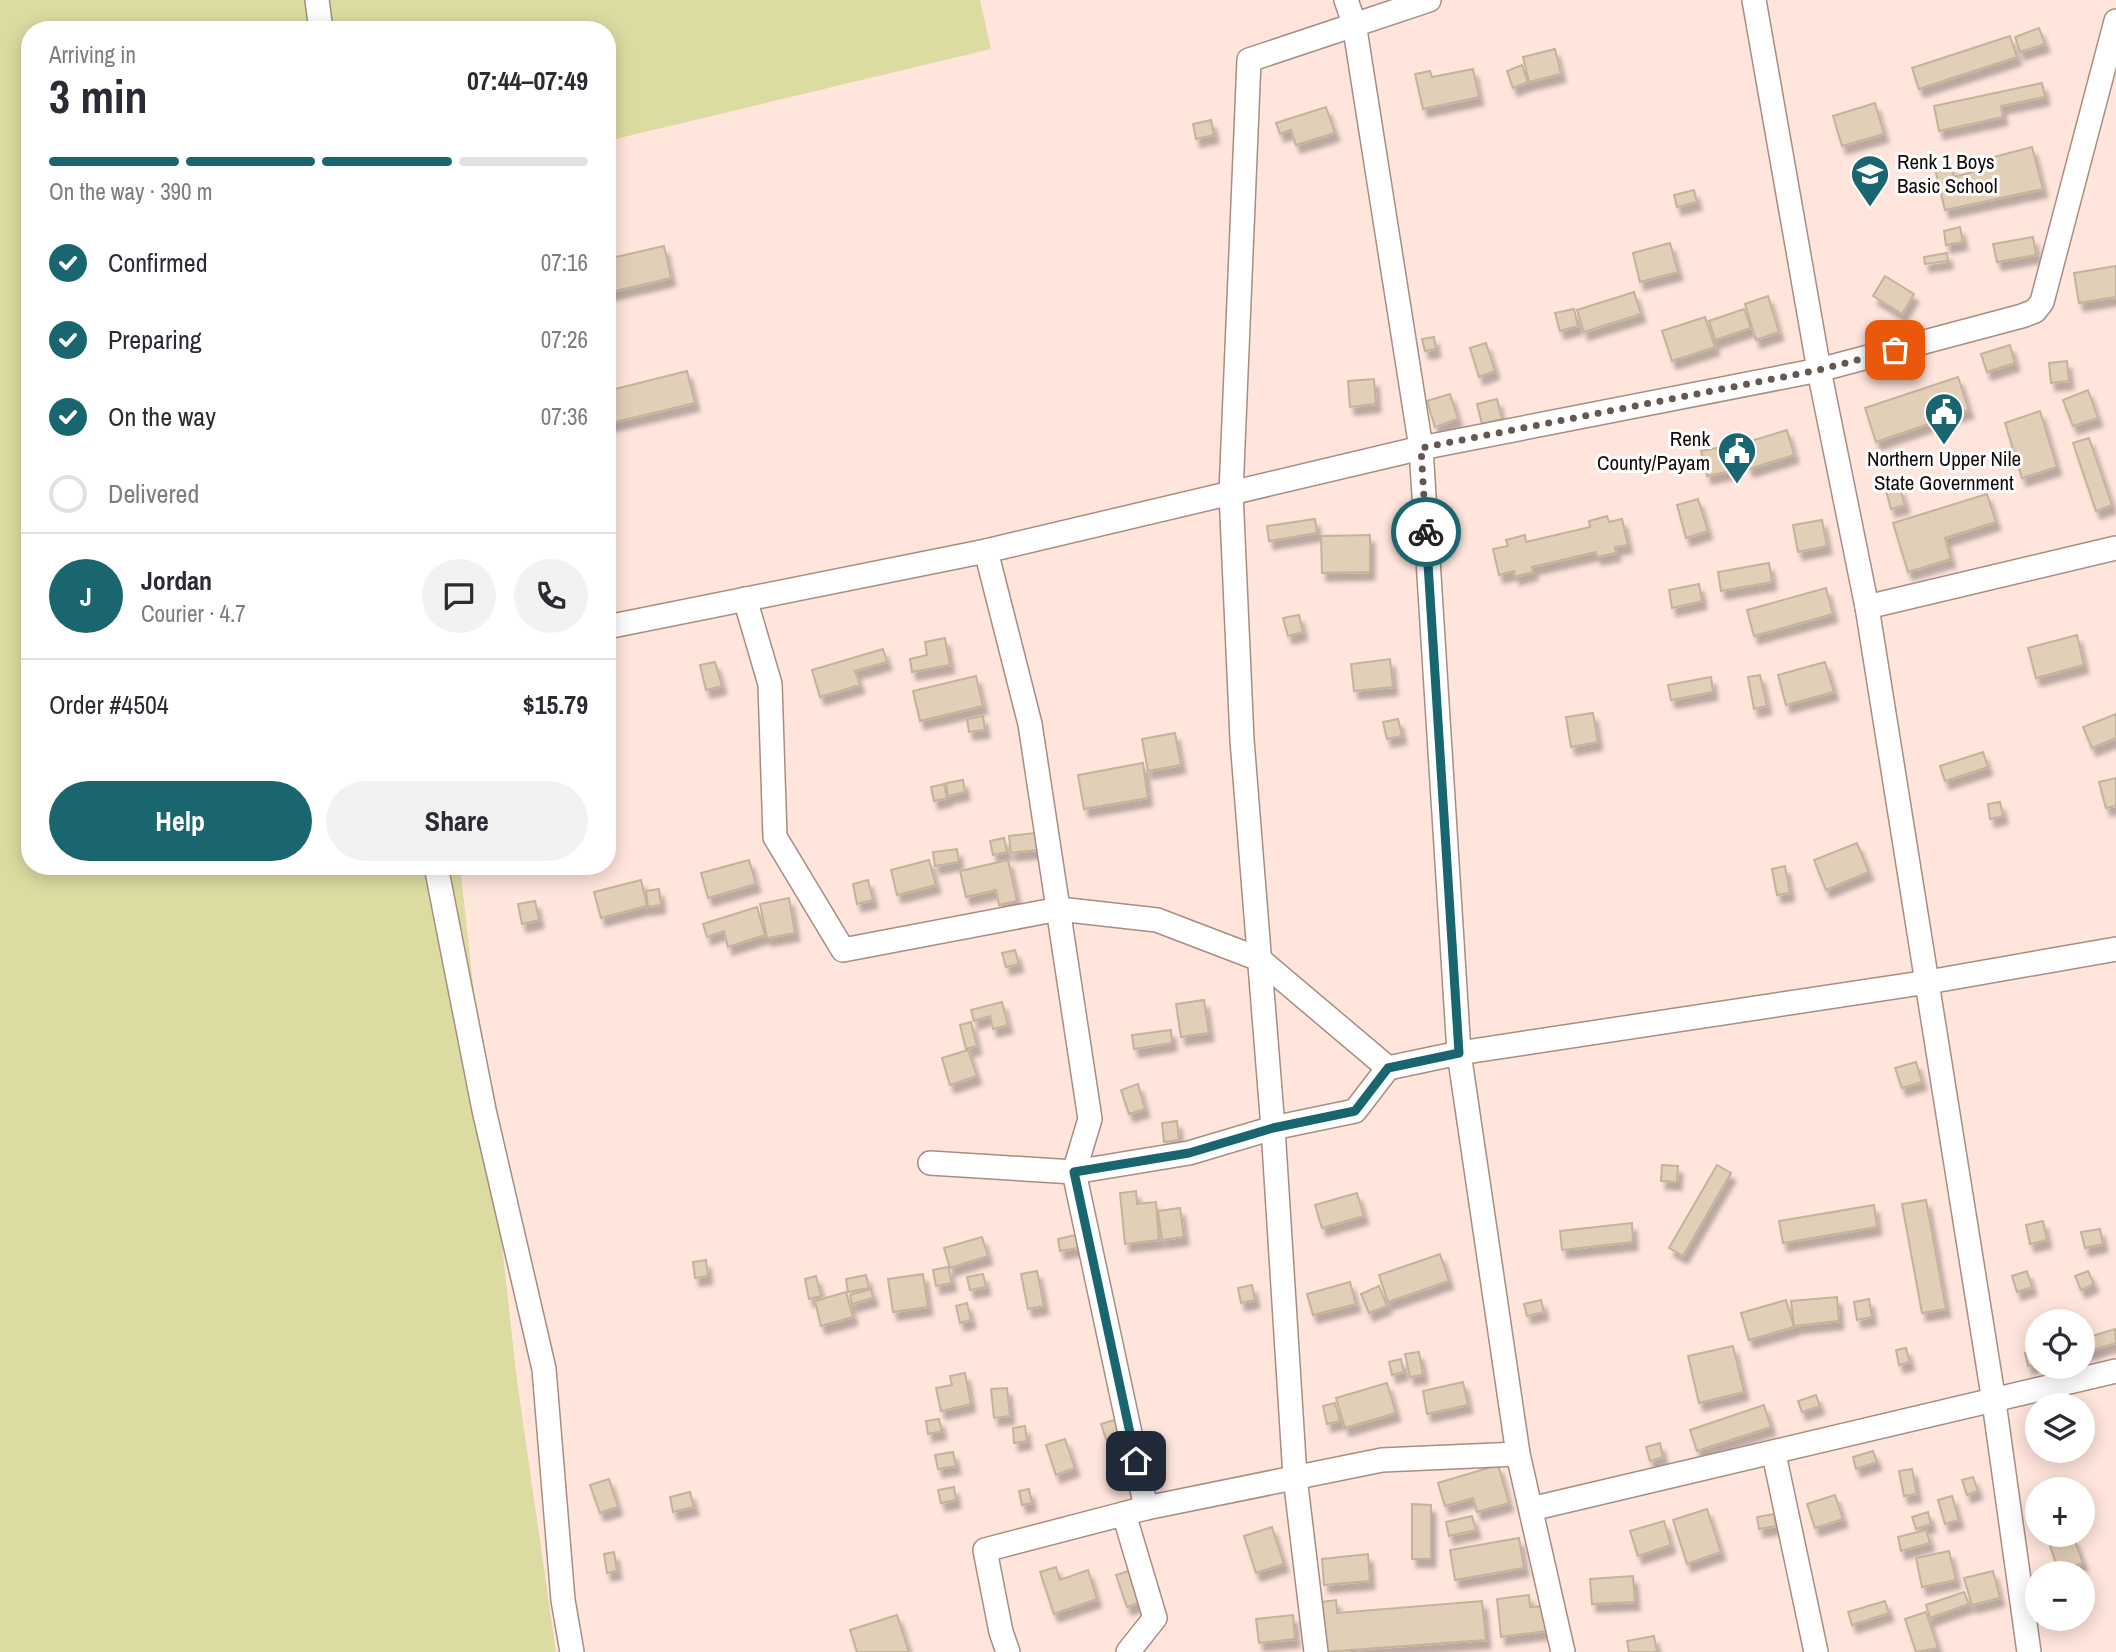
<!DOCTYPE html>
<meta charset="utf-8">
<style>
body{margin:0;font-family:"Archivo Narrow",sans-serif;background:#f2f2f3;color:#2b2b33;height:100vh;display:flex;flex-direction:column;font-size:26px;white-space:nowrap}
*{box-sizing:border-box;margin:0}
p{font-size:23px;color:#7c7c81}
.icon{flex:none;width:38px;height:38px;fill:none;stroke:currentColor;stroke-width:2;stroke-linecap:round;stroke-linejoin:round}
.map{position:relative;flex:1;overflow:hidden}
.sheet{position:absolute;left:21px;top:21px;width:595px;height:854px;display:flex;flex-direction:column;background:#fff;border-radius:28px;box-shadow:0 4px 18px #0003}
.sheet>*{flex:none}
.fabs{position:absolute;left:2025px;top:1309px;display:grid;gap:14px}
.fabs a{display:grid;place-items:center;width:70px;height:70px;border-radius:50%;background:#fff;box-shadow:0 4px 18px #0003;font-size:35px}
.pin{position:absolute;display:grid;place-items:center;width:60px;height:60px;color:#fff;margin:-30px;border-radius:14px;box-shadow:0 4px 10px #0006}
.courier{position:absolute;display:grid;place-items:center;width:70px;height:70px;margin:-35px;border:5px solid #1a6670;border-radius:50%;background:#fff;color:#222;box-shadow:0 2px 9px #0007}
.headline em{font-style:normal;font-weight:700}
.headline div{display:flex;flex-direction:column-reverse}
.headline{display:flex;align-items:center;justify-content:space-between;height:119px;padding:0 28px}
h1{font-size:46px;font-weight:700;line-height:52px}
.bar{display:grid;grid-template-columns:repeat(4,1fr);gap:10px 7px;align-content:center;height:84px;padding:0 28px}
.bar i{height:9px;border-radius:5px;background:#e1e1e2}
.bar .current{background:#1a6670}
.bar p{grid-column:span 4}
.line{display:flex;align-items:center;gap:18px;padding:0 28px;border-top:2px solid #e1e1e2}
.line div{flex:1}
.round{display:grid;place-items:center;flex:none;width:74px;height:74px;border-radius:37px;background:#f2f2f3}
ol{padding:0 28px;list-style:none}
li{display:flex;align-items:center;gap:21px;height:77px}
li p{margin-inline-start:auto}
li .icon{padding:7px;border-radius:50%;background:#1a6670;color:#fff;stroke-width:4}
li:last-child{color:#7c7c81}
li i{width:38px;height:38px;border:4px solid #e1e1e2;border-radius:50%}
.primary-button{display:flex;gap:14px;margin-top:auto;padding:14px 28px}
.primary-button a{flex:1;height:80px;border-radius:42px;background:#1a6670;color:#fff;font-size:28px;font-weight:700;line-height:80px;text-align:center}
.primary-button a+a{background:#f2f2f3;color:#2b2b33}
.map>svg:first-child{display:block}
.green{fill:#dcdba1}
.building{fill:#e2cfb7;stroke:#c5b29b;stroke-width:2;filter:url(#shadow)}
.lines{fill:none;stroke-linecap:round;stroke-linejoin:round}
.street-casing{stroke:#a98c82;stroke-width:26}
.street{stroke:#fff;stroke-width:23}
.done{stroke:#665752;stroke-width:7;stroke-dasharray:0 12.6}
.route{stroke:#1a6670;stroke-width:9}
.labels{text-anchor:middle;stroke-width:6;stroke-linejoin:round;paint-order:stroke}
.poi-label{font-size:21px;fill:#140a07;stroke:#fff;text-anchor:start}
</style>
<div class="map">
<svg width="2116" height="1652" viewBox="0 0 2116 1652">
<defs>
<filter id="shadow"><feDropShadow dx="4.5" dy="8" stdDeviation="2" flood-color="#0004"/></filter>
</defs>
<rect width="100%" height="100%" fill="#ffe5dc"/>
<polygon class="green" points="0,0 980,0 991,49 607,141 607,30 30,30 30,866 460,866 517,1381 556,1652 0,1652"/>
<g class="building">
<polygon points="2039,28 2045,44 2020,52 2015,37"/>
<polygon points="2010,36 2017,57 1919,89 1912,68"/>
<polygon points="1555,49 1561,74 1529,82 1523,57"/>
<polygon points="1522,65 1528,82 1513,88 1507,71"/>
<polygon points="1473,69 1479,97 1423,109 1415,74 1430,71 1432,77"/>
<polygon points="2042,83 2045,97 2001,106 2003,117 1939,131 1934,106"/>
<polygon points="1875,103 1884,134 1842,146 1833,116"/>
<polygon points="1326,107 1335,133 1296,145 1291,130 1280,134 1276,123"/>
<polygon points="1211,120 1214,135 1196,139 1193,124"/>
<polygon points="2032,147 2043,189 1945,210 1935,169 1951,165 1954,177 1992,167 1990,158"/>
<polygon points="1694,190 1697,202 1677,207 1674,195"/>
<polygon points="1960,227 1963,242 1946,245 1944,231"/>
<polygon points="2033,237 2036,255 1997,262 1993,244"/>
<polygon points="1670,243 1678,272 1640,282 1633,253"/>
<polygon points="664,246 671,278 607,293 607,259"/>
<polygon points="1947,253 1948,261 1925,264 1924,257"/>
<polygon points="2116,266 2116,297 2079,303 2074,273"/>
<polygon points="1885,276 1914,294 1902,314 1873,296"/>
<polygon points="1634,292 1641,314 1584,332 1577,310"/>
<polygon points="1768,296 1779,332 1756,340 1745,304"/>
<polygon points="1574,309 1578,326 1560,331 1555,313"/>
<polygon points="1744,309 1751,328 1715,340 1709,321"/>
<polygon points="1705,317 1715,347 1672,361 1662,331"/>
<polygon points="1434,337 1436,349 1425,351 1422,339"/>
<polygon points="1486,343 1495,371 1479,377 1470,348"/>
<polygon points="2010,345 2015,363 1987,372 1981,354"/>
<polygon points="2067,361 2069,381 2051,383 2049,363"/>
<polygon points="687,371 695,403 607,424 607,391"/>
<polygon points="1958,377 1969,410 1876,442 1865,408"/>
<polygon points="1374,379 1376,404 1350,407 1348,381"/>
<polygon points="2088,390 2098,418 2073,426 2063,400"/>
<polygon points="1450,394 1458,419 1435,427 1427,401"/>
<polygon points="1497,399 1502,419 1482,424 1477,404"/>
<polygon points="2040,411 2057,467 2022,478 2005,423"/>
<polygon points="1787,430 1794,455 1749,469 1741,444"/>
<polygon points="2089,438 2112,505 2096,511 2073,443"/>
<polygon points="1731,445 1736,470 1707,476 1701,451"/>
<polygon points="1900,488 1905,505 1891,509 1886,491"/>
<polygon points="1987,494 1996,522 1945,538 1951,559 1908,572 1893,523"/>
<polygon points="1698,499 1708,531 1686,538 1677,505"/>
<polygon points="1607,516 1609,522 1622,519 1628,545 1615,547 1616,553 1597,557 1596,552 1532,567 1533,572 1515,577 1514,571 1499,575 1493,549 1508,546 1506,540 1525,535 1526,542 1590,527 1589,521"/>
<polygon points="1315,519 1317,533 1269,541 1267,526"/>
<polygon points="1822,520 1827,546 1798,552 1793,525"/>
<polygon points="1370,535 1370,572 1322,573 1321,536"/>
<polygon points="1769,563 1772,582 1721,591 1718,572"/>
<polygon points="1699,584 1702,601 1672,608 1669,590"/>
<polygon points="1826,588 1833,614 1754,636 1747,610"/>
<polygon points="1299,615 1303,632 1288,636 1283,618"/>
<polygon points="2077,635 2084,665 2036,678 2028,648"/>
<polygon points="945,638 950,665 912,672 910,659 927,655 925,642"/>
<polygon points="883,649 887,662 855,671 860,685 820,697 812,670"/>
<polygon points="1390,659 1393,687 1354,691 1351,664"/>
<polygon points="715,662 722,686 706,690 700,665"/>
<polygon points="1825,662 1834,692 1786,705 1778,675"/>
<polygon points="1760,675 1767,706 1754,709 1748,677"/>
<polygon points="976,676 983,706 920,721 913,691"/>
<polygon points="1711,677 1713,692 1671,700 1668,685"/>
<polygon points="1593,713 1598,742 1571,747 1566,717"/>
<polygon points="2116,714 2116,738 2092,748 2083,727"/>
<polygon points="983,716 985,730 969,732 967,719"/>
<polygon points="1398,719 1402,736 1387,739 1383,722"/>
<polygon points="1175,733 1181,765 1148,771 1142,739"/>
<polygon points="1983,752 1988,767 1945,781 1940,766"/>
<polygon points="1143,763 1148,798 1084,809 1078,775"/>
<polygon points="2116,778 2116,806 2106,808 2099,782"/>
<polygon points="963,780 965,792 948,796 946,783"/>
<polygon points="944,784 947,798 934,801 931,787"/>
<polygon points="2000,802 2003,816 1990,819 1988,804"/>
<polygon points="1035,833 1037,850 1011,853 1009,836"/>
<polygon points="1004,838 1007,852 993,855 990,841"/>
<polygon points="1857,843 1869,872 1826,890 1814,860"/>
<polygon points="957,849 959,862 935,866 933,852"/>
<polygon points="749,860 756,884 708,898 701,873"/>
<polygon points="929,860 936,885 897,895 891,870"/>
<polygon points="1008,860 1017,901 999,905 996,890 966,897 960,871"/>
<polygon points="1785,866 1790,893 1777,895 1772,869"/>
<polygon points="641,880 647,906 601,918 594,892"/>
<polygon points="868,880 873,900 857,904 853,884"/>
<polygon points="659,889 661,905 648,907 646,891"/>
<polygon points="789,898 795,933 767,938 760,904"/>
<polygon points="535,901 539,920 522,924 518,904"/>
<polygon points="757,907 765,935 728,947 724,931 707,937 703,924"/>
<polygon points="1015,950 1019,964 1006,967 1002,953"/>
<polygon points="1204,1000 1209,1033 1181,1037 1176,1004"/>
<polygon points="1002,1002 1008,1025 993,1029 990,1016 974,1021 971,1010"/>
<polygon points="971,1022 977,1046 966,1049 960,1025"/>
<polygon points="1171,1030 1172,1043 1134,1049 1132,1035"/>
<polygon points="968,1050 977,1076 950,1085 942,1058"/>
<polygon points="1916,1062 1922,1082 1902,1088 1895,1068"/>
<polygon points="1138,1084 1145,1109 1129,1114 1121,1090"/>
<polygon points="1177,1121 1179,1140 1164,1142 1162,1123"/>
<polygon points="1662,1165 1678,1166 1677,1182 1661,1181"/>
<polygon points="1717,1165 1731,1173 1683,1256 1669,1248"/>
<polygon points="1136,1191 1137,1204 1156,1202 1159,1240 1125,1244 1120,1193"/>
<polygon points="1357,1193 1364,1216 1322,1228 1315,1205"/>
<polygon points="1926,1200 1946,1309 1922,1313 1902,1204"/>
<polygon points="1874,1205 1877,1227 1783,1243 1779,1221"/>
<polygon points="1180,1208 1184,1237 1162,1240 1158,1211"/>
<polygon points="2043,1221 2047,1240 2030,1244 2026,1225"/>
<polygon points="1632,1223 1633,1242 1562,1250 1560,1231"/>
<polygon points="2100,1229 2103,1244 2085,1248 2081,1232"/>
<polygon points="1080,1234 1083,1247 1060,1251 1058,1239"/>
<polygon points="982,1237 988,1256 950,1268 944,1248"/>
<polygon points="1440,1254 1449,1281 1388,1302 1379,1275"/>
<polygon points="706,1260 708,1276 695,1278 693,1262"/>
<polygon points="948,1267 952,1283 936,1286 933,1270"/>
<polygon points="1037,1271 1044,1306 1028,1309 1021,1274"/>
<polygon points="2027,1271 2032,1287 2017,1292 2012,1276"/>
<polygon points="2088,1271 2094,1284 2081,1290 2075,1276"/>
<polygon points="923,1274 928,1307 893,1312 888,1279"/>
<polygon points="983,1274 986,1287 970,1290 967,1277"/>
<polygon points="866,1275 869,1288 848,1292 846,1279"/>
<polygon points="816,1276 821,1296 809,1299 805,1279"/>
<polygon points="1350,1282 1356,1304 1313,1315 1307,1294"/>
<polygon points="1252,1285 1255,1300 1241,1303 1238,1288"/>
<polygon points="1379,1286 1387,1306 1369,1313 1361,1294"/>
<polygon points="871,1289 873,1298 852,1304 850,1295"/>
<polygon points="846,1292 853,1317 821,1326 815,1301"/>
<polygon points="1837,1297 1839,1321 1794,1326 1791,1301"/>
<polygon points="1869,1299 1872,1317 1857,1320 1854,1302"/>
<polygon points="1541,1300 1544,1312 1527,1316 1524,1304"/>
<polygon points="1786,1300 1794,1327 1749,1340 1741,1313"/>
<polygon points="967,1303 971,1320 960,1323 956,1306"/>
<polygon points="2115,1329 2116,1343 2083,1353 2082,1339"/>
<polygon points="1733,1346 1744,1392 1699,1403 1688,1356"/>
<polygon points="1906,1348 1910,1362 1899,1365 1896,1350"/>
<polygon points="2037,1350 2037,1364 2028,1366 2025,1353"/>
<polygon points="1419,1352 1423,1375 1410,1377 1405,1354"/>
<polygon points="1401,1359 1404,1372 1392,1375 1389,1362"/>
<polygon points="965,1373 971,1404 941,1411 936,1388 952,1385 950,1376"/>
<polygon points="1463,1382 1468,1405 1427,1414 1423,1391"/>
<polygon points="1387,1383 1396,1413 1345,1428 1336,1398"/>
<polygon points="1007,1388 1010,1416 994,1418 991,1389"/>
<polygon points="1816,1395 1820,1406 1802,1412 1798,1401"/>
<polygon points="1335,1403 1340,1421 1327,1424 1323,1406"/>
<polygon points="1764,1405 1771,1427 1697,1451 1690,1430"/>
<polygon points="939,1419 942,1431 928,1434 926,1421"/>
<polygon points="1118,1419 1123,1433 1106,1439 1101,1424"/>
<polygon points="1025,1426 1027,1441 1014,1443 1013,1428"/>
<polygon points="1065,1439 1075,1468 1056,1475 1046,1445"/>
<polygon points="1660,1443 1663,1457 1650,1461 1646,1447"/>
<polygon points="1873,1451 1877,1462 1856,1469 1853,1457"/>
<polygon points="953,1452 956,1466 938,1469 935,1455"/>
<polygon points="1498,1465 1509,1503 1477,1512 1473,1498 1445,1506 1438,1483"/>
<polygon points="1912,1469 1917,1494 1904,1496 1899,1471"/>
<polygon points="1973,1477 1978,1491 1967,1495 1962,1480"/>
<polygon points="609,1479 618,1507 600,1513 590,1485"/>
<polygon points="954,1487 956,1500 941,1503 938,1490"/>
<polygon points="1029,1489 1032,1503 1022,1505 1019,1491"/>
<polygon points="690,1492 694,1507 673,1512 670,1497"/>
<polygon points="1835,1495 1843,1519 1815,1528 1807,1504"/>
<polygon points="1952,1496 1959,1520 1945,1524 1938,1500"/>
<polygon points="1412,1504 1431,1505 1431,1559 1412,1559"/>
<polygon points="1707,1509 1721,1552 1687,1564 1673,1520"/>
<polygon points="1928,1512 1931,1524 1916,1529 1912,1517"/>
<polygon points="1774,1514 1776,1526 1759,1529 1757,1517"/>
<polygon points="1472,1516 1476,1530 1449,1536 1446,1522"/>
<polygon points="1664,1521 1671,1545 1638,1556 1630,1531"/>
<polygon points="1272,1527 1284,1564 1256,1573 1244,1536"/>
<polygon points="1926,1530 1930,1543 1901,1551 1898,1537"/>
<polygon points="1519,1538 1524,1568 1455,1580 1450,1550"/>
<polygon points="2074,1538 2083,1563 2059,1571 2050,1546"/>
<polygon points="1949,1551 1956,1580 1922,1587 1916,1558"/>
<polygon points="614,1552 617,1571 607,1573 604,1554"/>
<polygon points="1368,1554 1370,1581 1324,1585 1322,1559"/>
<polygon points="1056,1567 1060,1580 1088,1570 1097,1599 1054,1614 1040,1572"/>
<polygon points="1132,1570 1142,1602 1127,1607 1116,1575"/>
<polygon points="1993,1571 2000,1598 1972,1605 1964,1578"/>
<polygon points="1633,1576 1635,1602 1592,1604 1590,1579"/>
<polygon points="1964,1592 1969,1604 1930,1618 1926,1605"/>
<polygon points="1529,1595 1530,1607 1544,1606 1547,1631 1501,1637 1497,1599"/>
<polygon points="1336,1600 1337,1613 1482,1601 1486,1640 1324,1652 1320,1602"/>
<polygon points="1885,1601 1889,1613 1852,1625 1848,1612"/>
<polygon points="1926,1612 1938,1648 1916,1652 1905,1619"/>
<polygon points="897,1615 909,1652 857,1652 850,1630"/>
<polygon points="1293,1615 1295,1639 1259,1643 1256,1619"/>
<polygon points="1654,1636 1657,1652 1629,1652 1627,1641"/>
</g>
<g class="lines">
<g class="street-casing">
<g id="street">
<polyline points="317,0 321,30"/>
<polyline points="1346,0 1354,23 1421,448 1459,1053 1518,1454 1563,1652"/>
<polyline points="1754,0 1819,370 2022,316 2035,311 2042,302 2116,21"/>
<polyline points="986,551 1030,724 1090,1119 1074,1172 1146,1508"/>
<polyline points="745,599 770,684 775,837 843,950 1059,909 1157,920 1259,959 1388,1068 1459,1053 1928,982 2116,949"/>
<polyline points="1867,607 1994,1402 2029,1652"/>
<polyline points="607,627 986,551 1421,448 1819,370 1867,607 2116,548"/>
<polyline points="436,866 484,1110 544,1369 563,1600 572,1652"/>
<polyline points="930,1163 1074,1172 1189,1153 1273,1128 1355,1111 1388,1068"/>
<polyline points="1774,1454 1816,1652"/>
<polyline points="1531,1509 2116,1371"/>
<polyline points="1124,1514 1155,1618 1128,1652"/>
<polyline points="1008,1652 1001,1632 985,1550 1146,1508 1382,1460 1518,1454"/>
<polyline points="1316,1652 1295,1477 1273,1128 1242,740 1231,493 1249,60 1429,0"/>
</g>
</g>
<use href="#street" class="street"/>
</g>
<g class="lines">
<polyline class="done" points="1426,532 1421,448 1819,370 1895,350"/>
<polyline class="route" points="1136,1461 1074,1172 1189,1153 1273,1128 1355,1111 1388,1068 1459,1053 1426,532"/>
</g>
<defs>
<g id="school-pin" transform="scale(2.0125)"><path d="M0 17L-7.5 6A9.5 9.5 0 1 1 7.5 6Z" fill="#1a6670" stroke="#fff"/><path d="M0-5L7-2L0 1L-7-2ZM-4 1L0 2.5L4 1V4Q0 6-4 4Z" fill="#fff"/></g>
<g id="civic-pin" transform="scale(2.0125)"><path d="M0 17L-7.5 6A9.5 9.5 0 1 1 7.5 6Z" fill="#1a6670" stroke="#fff"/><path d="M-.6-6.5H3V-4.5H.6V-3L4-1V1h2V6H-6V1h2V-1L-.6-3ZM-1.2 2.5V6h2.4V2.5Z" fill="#fff"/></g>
</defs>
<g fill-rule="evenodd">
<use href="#school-pin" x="1870" y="174"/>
<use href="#civic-pin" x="1944" y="412"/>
<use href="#civic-pin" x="1737" y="451"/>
</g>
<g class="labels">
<g class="poi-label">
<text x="1897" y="169">Renk 1 Boys<tspan x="1897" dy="24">Basic School</tspan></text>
<text x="1710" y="446" text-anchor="end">Renk<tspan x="1710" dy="24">County/Payam</tspan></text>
<text x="1944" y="466" text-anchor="middle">Northern Upper Nile<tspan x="1944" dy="24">State Government</tspan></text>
</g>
</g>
</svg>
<div class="fabs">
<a><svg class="icon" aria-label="locate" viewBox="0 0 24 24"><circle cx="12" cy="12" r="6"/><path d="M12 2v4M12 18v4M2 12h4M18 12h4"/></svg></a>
<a><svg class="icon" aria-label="layers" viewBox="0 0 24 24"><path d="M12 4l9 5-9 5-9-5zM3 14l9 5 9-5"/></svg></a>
<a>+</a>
<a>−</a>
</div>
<div class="pin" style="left:1895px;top:350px;background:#ea580c"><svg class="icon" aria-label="bag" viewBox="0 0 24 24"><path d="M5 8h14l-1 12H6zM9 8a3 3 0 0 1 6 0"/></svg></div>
<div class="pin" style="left:1136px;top:1461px;background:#1f2937"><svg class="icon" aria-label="home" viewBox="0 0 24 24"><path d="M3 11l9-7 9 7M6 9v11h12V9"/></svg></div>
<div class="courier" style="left:1426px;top:532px"><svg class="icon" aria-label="bike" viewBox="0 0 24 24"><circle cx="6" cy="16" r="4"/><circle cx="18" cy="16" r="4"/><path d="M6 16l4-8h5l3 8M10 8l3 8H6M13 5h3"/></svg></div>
<section class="sheet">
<div class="headline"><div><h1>3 min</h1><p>Arriving in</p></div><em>07:44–07:49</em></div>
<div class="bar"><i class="current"></i><i class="current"></i><i class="current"></i><i></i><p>On the way · 390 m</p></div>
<ol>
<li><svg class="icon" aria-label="check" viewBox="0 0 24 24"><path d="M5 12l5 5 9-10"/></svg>Confirmed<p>07:16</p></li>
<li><svg class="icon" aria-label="check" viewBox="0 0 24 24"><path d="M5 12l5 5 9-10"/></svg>Preparing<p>07:26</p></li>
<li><svg class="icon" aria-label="check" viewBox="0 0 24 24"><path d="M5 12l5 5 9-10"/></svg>On the way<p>07:36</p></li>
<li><i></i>Delivered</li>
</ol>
<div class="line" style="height:126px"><b class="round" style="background:#1a6670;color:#fff">J</b><div><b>Jordan</b><p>Courier · 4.7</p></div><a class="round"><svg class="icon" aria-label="chat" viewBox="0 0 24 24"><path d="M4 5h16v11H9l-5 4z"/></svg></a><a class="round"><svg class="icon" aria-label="phone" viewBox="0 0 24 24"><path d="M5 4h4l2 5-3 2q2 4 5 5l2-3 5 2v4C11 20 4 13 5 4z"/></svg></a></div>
<div class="line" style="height:91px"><div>Order #4504</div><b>$15.79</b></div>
<div class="primary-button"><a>Help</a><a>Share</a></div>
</section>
</div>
